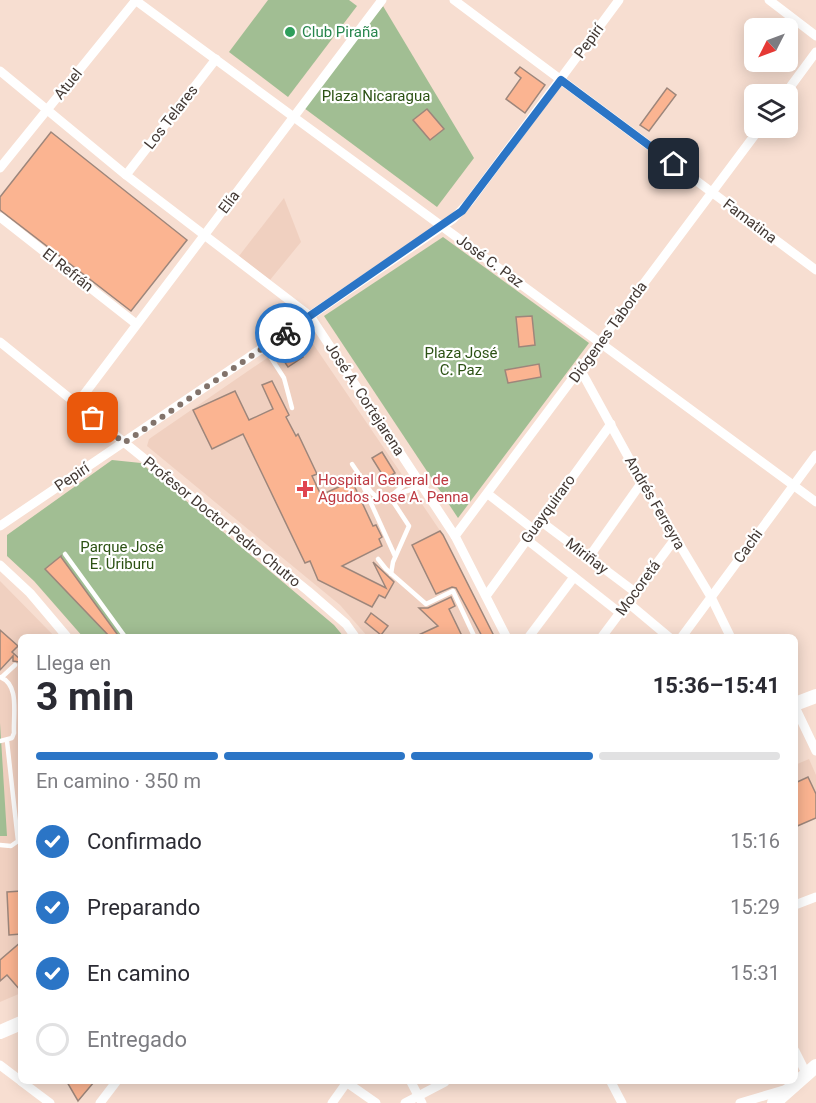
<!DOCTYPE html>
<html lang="es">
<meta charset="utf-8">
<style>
body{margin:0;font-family:Roboto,sans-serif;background:#f7f7f7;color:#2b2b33;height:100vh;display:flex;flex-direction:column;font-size:22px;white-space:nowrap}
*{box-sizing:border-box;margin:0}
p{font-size:20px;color:#7c7c81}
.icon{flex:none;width:33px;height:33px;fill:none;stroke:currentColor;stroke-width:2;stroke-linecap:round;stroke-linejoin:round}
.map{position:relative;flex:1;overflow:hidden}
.details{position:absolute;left:18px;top:634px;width:780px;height:450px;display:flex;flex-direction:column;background:#fff;border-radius:9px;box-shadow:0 3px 15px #0003}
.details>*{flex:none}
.needle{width:39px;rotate:228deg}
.tools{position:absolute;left:744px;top:18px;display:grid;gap:12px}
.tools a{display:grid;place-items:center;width:54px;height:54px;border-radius:9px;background:#fff;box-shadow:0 3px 15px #0003;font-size:30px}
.pin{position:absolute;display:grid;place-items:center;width:51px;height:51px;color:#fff;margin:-26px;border-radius:12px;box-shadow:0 3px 9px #0006}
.courier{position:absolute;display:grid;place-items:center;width:60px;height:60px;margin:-30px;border:4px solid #2b75c6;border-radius:50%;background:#fff;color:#222;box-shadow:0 2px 8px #0007}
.head em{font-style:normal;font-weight:700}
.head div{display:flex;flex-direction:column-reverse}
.head{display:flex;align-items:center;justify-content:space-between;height:102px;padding:0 18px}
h1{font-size:39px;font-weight:700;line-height:45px}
.bar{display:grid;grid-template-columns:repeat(4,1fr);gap:9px 6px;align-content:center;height:72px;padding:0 18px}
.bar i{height:8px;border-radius:4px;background:#e1e1e2}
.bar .active{background:#2b75c6}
.bar p{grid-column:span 4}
ol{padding:0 18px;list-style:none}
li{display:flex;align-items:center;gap:18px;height:66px}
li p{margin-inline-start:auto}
li .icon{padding:6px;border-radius:50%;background:#2b75c6;color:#fff;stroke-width:4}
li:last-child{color:#7c7c81}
li i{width:33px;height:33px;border:3px solid #e1e1e2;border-radius:50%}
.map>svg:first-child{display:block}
.built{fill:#f0d0c0}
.green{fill:#a1be93}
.building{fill:#fbb491;stroke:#9d867b;stroke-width:1.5}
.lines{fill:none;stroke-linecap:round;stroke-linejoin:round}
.service{stroke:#fff;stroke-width:4.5}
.minor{stroke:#fff;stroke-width:9}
.secondary{stroke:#fff;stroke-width:14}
.done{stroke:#82736b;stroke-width:6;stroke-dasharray:0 10.8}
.route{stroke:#2b75c6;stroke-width:8}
.leisure-dot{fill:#2e9e5b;stroke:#fff;stroke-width:2}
.health-dot{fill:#e0444e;stroke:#fff;stroke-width:2}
.labels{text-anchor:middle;stroke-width:4.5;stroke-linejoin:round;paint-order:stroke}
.leisure-label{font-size:15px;fill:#27864d;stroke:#fff;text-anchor:start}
.street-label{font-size:15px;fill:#433934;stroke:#fff}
.park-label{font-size:15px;fill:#2c5214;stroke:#fff}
.health-label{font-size:15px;fill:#be3a42;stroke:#fff;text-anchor:start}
</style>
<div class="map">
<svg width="816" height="1103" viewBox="0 0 816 1103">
<rect width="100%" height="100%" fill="#f7ded1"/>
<g class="built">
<polygon points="284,198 301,242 270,280 239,256"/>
<polygon points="305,332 443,535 495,637 368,637 340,605 147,446 149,439"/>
<polygon points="0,581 55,637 21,638 21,993 0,1002"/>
<polygon points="809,759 816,775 816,818 795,827 795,765"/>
</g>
<g class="green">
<polygon points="268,0 349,0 357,6 288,97 229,52"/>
<polygon points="383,6 474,158 437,207 300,105"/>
<polygon points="443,237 589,343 458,518 324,316"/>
<polygon points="112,460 141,463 334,625 344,637 83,637 34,581 7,556 7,535"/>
<polygon points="0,723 7,836 0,836"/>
</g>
<g class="building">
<polygon points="520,67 545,85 525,113 506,99 521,78 515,73"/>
<polygon points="667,88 676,95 649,131 640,125"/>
<polygon points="427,109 444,129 430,140 413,120"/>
<polygon points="51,132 187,240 131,311 0,210 0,197"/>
<polygon points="532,316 535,345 519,347 516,317"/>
<polygon points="293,342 303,357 288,367 278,352"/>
<polygon points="539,364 541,377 508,383 505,370"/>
<polygon points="272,381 289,415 286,417 296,436 298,434 317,474 312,476 321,495 352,481 373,526 376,525 382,537 379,539 382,546 342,566 386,588 373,562 394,582 385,598 379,595 372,607 318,580 310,561 305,563 243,434 212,449 193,410 235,391 249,420 273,409 262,385"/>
<polygon points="382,452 395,473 385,479 372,458"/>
<polygon points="440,531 443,535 495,638 483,638 456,588 452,587 436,594 412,545"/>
<polygon points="61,556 61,557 120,638 111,638 45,569"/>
<polygon points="451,597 455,606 449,609 463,638 412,638 438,626 419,608 428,608"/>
<polygon points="371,613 388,626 381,635 365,622"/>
<polygon points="0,630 18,646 12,652 21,660 21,671 19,662 13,661 13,656 0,670"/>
<polygon points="808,777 816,794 816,818 795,827 795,783"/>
<polygon points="21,891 21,934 9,935 7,892"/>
<polygon points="21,942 21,991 7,975 0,981 0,960"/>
<polygon points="67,1082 94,1082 78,1101"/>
</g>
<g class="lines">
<g class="service">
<polyline points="264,347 284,378 292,408"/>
<polyline points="352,464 371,492 380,500 422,486"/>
<polyline points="360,479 395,556"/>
<polyline points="392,495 415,476"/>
<polyline points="390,497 409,526 393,562 391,574"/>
<polyline points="65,554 126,638"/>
<polyline points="378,559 386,569 426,604 453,591 475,638"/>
<path d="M0,677C20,684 13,715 14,733L12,738L0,741"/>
<polyline points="2,677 15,665"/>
<polyline points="0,845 11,846 18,841 7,741"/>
</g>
<g class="minor">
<polyline points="135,0 816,502"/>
<polyline points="454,0 816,270"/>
<polyline points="769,0 816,36"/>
<polyline points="0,71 126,175 310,316 455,536 507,638"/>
<polyline points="785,94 816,52"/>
<polyline points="0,168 136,0"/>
<polyline points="126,175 216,59"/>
<polyline points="0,217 135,323"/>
<polyline points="0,342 308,591 346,624 356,638"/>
<polyline points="580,369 642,482 711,597 731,638"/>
<polyline points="76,405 382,0"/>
<polyline points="488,494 533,529"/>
<polyline points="539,520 635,592"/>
<polyline points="0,526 453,219 469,202 619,0"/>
<polyline points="455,536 760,128"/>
<polyline points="526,539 620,613"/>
<polyline points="589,557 642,482"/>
<polyline points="0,565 30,593 68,638"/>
<polyline points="486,596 611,424"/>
<polyline points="627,602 670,638"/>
<polyline points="528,638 574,577"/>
<polyline points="601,638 675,539"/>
<polyline points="681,638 816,455"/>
<polyline points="795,707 816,751"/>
<polyline points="795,905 816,897"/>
<polyline points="795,1051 807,1075"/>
<polyline points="0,1065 21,1081"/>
<polyline points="22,1082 50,1103"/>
<polyline points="346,1082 376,1103"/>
<polyline points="411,1082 422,1103"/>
<polyline points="611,1082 622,1103"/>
<polyline points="100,1103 116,1082"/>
<polyline points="332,1103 347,1082"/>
<polyline points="405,1103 445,1082"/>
<polyline points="740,1103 787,1089"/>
</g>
<g class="secondary">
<polyline points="795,704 816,696"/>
<polyline points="0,1032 21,1023"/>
<polyline points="774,1103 816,1066"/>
</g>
</g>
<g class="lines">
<polyline class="done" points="93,418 124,443 285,333"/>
<polyline class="route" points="285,333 462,211 561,80 674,164"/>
</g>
<circle class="leisure-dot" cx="290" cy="32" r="6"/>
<path class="health-dot" d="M302 480h6v6h6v6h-6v6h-6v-6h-6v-6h6z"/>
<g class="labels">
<g class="leisure-label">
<text x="302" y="37">Club Piraña</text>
</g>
<g class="street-label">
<text transform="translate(589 41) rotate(-54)" y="5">Pepirí</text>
<text transform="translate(68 84) rotate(-51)" y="5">Atuel</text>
<text transform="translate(171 117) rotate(-52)" y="5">Los Telares</text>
<text transform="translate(229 202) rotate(-53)" y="5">Elía</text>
<text transform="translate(750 221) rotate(37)" y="5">Famatina</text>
<text transform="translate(490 261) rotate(36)" y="5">José C. Paz</text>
<text transform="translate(68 270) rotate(38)" y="5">El Refrán</text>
<text transform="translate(608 332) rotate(-54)" y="5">Diógenes Taborda</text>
<text transform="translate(365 399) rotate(57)" y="5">José A. Cortejarena</text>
<text transform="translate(72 477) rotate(-34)" y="5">Pepirí</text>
<text transform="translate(655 503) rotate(60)" y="5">Andrés Ferreyra</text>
<text transform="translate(548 509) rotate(-54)" y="5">Guayquiraro</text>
<text transform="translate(222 522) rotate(39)" y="5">Profesor Doctor Pedro Chutro</text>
<text transform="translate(748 546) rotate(-54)" y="5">Cachi</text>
<text transform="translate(587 556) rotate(37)" y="5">Miriñay</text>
<text transform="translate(638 588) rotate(-54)" y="5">Mocoretá</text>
</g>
<g class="park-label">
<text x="376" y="101">Plaza Nicaragua</text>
<text x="461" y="358">Plaza José<tspan x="461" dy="17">C. Paz</tspan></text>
<text x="122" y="552">Parque José<tspan x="122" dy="17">E. Uriburu</tspan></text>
</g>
<g class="health-label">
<text x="318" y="485">Hospital General de<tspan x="318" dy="17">Agudos Jose A. Penna</tspan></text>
</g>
</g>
</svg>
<div class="tools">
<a><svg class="needle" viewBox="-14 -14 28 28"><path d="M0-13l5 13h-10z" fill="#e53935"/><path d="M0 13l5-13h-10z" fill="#7c7c81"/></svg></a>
<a><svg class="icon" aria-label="layers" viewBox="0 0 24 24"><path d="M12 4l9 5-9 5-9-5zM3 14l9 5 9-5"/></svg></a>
</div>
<div class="pin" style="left:93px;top:418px;background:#ea580c"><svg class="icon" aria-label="bag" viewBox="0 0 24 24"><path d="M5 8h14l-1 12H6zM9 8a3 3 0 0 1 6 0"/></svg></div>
<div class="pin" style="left:674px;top:164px;background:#1f2937"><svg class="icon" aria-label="home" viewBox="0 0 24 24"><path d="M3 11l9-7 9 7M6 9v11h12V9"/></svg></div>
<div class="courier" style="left:285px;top:333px"><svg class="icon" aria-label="bike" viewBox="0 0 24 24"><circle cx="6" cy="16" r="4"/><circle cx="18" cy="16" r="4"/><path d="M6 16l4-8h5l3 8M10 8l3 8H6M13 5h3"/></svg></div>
<section class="details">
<div class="head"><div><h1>3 min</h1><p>Llega en</p></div><em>15:36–15:41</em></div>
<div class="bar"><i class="active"></i><i class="active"></i><i class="active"></i><i></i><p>En camino · 350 m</p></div>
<ol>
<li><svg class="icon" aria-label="check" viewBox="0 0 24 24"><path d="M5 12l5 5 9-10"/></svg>Confirmado<p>15:16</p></li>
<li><svg class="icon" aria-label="check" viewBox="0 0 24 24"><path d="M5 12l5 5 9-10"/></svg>Preparando<p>15:29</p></li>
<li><svg class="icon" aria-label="check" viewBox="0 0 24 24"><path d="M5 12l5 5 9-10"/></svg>En camino<p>15:31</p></li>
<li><i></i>Entregado</li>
</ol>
</section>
</div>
